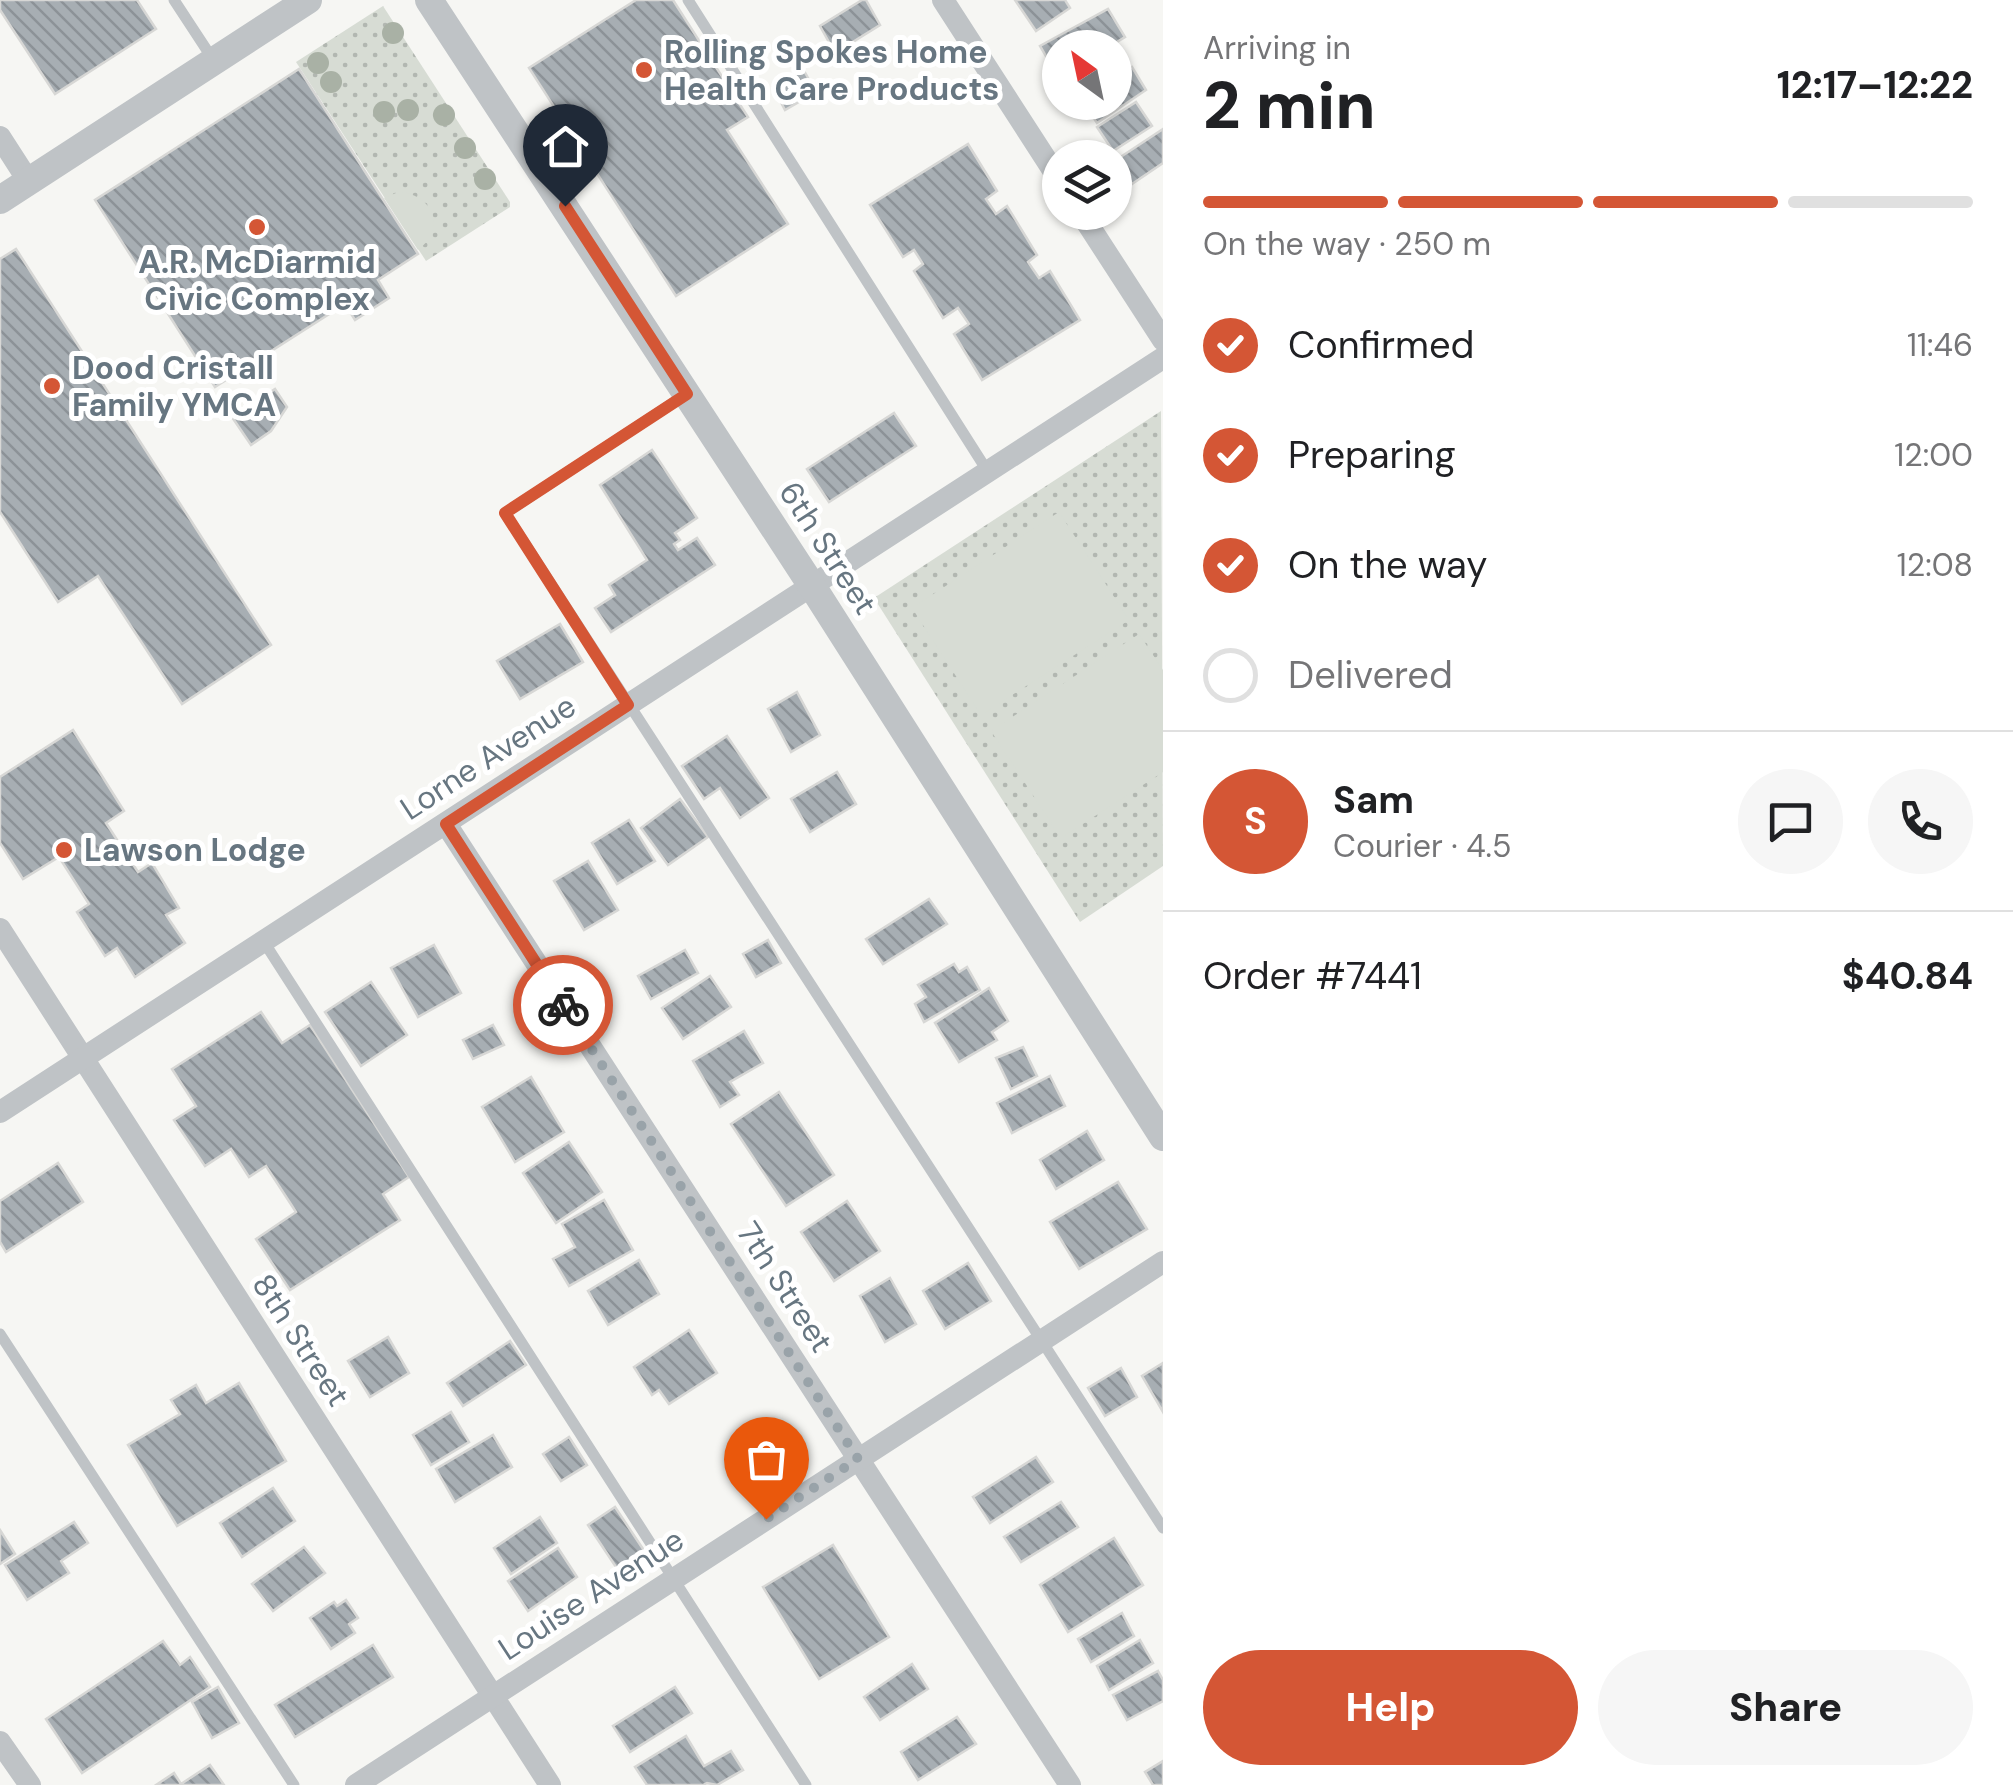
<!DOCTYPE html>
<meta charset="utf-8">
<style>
body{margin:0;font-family:"DM Sans",sans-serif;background:#f6f6f6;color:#202124;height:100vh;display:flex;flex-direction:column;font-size:38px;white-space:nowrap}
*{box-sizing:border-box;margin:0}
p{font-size:32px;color:#757577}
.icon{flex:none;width:55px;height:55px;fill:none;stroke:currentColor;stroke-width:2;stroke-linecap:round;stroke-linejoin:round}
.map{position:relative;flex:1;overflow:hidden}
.side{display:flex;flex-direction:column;background:#fff;width:850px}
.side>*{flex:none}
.needle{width:65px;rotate:327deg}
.controls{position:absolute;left:1042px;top:30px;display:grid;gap:20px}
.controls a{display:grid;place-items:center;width:90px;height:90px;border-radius:50%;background:#fff;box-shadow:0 2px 8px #0004;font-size:50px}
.pin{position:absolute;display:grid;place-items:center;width:85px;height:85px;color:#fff;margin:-102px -42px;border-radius:50% 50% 50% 0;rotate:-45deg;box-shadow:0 0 10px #0007}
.pin .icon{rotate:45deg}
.courier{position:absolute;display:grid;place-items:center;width:100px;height:100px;margin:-50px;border:8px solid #d45635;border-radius:50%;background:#fff;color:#222;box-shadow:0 2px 12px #0007}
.summary em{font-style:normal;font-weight:800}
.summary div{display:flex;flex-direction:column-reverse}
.summary{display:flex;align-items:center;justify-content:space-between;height:170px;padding:0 40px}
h1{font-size:65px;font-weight:800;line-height:75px}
.bar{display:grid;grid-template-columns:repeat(4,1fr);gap:15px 10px;align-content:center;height:120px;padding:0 40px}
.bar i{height:12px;border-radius:8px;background:#e0e0e0}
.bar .selected{background:#d45635}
.bar p{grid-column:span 4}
.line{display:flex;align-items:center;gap:25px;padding:0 40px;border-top:2px solid #e0e0e0}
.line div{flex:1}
.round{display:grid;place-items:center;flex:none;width:105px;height:105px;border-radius:52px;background:#f6f6f6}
ol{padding:0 40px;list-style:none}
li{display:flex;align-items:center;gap:30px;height:110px}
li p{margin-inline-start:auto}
li .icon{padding:10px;border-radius:50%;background:#d45635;color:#fff;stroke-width:4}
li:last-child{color:#757577}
li i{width:55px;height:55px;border:5px solid #e0e0e0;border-radius:50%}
.cta{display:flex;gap:20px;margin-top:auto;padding:20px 40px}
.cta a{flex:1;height:115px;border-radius:60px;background:#d45635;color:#fff;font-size:40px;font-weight:800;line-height:115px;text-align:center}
.cta a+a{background:#f6f6f6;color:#202124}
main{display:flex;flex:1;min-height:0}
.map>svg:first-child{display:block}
.park{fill:url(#park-dots)}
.pitch{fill:#d7dcd4}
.building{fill:url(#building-back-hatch);stroke:#d7d7d5;stroke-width:2.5}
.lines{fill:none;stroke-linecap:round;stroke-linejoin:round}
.service{stroke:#bfc3c6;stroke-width:11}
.minor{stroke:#bfc3c6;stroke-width:22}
.tertiary{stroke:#bfc3c6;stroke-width:28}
.tree{fill:#a9b1a5}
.done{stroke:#99a3a9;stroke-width:10;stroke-dasharray:0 18}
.route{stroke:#d45635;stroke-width:12}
.poi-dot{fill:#d45635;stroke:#fff;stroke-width:4}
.labels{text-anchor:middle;stroke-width:10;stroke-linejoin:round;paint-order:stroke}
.poi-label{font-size:32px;font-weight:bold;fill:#677681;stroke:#fff;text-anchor:start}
.street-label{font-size:32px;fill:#677681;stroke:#fff}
</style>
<main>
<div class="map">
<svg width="1163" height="1785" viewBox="0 0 1163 1785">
<defs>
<pattern id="park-dots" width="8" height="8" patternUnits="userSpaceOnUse" patternTransform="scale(2.5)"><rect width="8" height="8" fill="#d7dcd4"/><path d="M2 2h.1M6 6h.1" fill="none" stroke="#b2b7b1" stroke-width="1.8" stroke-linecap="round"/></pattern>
<pattern id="building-back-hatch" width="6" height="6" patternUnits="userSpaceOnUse" patternTransform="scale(2.5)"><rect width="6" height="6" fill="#a7aeb3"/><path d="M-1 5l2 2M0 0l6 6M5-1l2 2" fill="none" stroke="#8c9297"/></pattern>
</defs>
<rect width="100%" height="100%" fill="#f6f6f3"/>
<g class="park">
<polygon points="383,6 510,202 510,207 426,261 296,62"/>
<polygon points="1161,411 1163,866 1080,922 874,598"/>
</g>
<g class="pitch">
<path d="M403,192C435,198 445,230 418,250L384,198L396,193Z"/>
<polygon points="1059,512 1129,620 981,715 912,608"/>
<polygon points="1139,634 1163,670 1163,772 1061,838 991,731"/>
</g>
<g class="building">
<polygon points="0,0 137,0 156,29 55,94 0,10"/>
<polygon points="636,0 673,0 748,117 727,130 788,224 676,296 529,68"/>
<polygon points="862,0 866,0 880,25 835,53 820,26"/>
<polygon points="1015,0 1065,0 1070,8 1036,31"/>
<polygon points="1108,9 1125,37 1107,48 1060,48 1060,73 1057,75 1040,46"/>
<polygon points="1132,67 1146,90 1097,123 1083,102 1115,102 1115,79"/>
<polygon points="299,69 418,254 378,280 389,298 355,320 345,304 215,387 95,200"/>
<polygon points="803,69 816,92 785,110 773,87"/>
<polygon points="1136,102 1152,126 1113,151 1097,127"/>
<polygon points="1163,129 1163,163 1132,184 1116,160"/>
<polygon points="968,144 997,191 986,199 996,214 1007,206 1037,255 1028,262 1039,278 1050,271 1080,320 982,380 954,334 969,324 958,308 943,318 914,271 923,264 914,250 903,257 870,205"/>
<polygon points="16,249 271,645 182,704 98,576 58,602 0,512 0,259"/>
<polygon points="275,389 287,407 271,431 251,445 232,417"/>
<polygon points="894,413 916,446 829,502 807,469"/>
<polygon points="652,450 697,518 675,533 680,540 674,544 678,550 697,538 715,565 611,632 595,608 615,595 609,585 647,560 600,485"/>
<polygon points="560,624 583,662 520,699 497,661"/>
<polygon points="797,692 820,735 791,752 768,709"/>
<polygon points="73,730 124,811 106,823 138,872 152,863 179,908 166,915 185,943 135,977 117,948 105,956 77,912 89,904 59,857 23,879 0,843 0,777"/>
<polygon points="727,736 769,798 740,818 720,788 704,799 682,766"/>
<polygon points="837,772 856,804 810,832 791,799"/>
<polygon points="680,799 708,837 668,865 641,828"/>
<polygon points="629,820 655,861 617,884 592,843"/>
<polygon points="588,861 618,910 584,930 554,881"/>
<polygon points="929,899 947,924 883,964 866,939"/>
<polygon points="768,940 781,963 756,977 743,954"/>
<polygon points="434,945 461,993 418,1017 391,968"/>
<polygon points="685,950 698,973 651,999 638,976"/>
<polygon points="954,964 959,972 967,967 980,990 924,1022 915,1004 926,997 918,985"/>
<polygon points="710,976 731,1007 683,1039 662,1008"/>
<polygon points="371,982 407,1035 361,1066 325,1012"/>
<polygon points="989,988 1008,1021 992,1032 997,1040 959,1062 935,1023"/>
<polygon points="261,1012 282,1043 310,1025 409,1177 383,1194 400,1220 290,1290 256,1239 296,1212 266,1166 249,1177 231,1149 205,1166 174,1120 196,1106 172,1069"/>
<polygon points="493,1025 504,1045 473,1059 463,1040"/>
<polygon points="744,1031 763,1063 730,1082 739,1095 720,1107 693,1061"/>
<polygon points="1023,1047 1037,1076 1011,1089 996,1058"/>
<polygon points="1050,1076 1065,1106 1012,1133 997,1103"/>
<polygon points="531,1077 564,1132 515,1162 482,1107"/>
<polygon points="779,1092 834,1175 786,1206 731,1124"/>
<polygon points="1087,1131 1104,1160 1056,1189 1040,1160"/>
<polygon points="569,1142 602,1192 556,1223 523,1173"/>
<polygon points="58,1163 83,1202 6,1252 0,1242 0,1201"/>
<polygon points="1118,1182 1147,1229 1079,1269 1050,1222"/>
<polygon points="604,1200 633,1250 569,1286 553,1259 575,1247 562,1224"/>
<polygon points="847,1201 880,1251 834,1281 801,1232"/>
<polygon points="639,1260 659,1294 608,1325 588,1291"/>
<polygon points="968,1263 991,1301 945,1329 923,1291"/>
<polygon points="890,1278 916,1324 885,1342 860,1296"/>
<polygon points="689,1330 717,1373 669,1404 659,1390 652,1395 634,1367"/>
<polygon points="388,1337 409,1373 370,1397 348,1361"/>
<polygon points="510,1341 526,1365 463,1406 447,1383"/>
<polygon points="1163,1363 1163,1412 1142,1376"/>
<polygon points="1121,1368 1137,1397 1105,1416 1088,1388"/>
<polygon points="239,1383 286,1461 177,1526 128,1445 180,1414 171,1400 196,1385 206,1403"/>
<polygon points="451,1412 469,1442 431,1465 413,1435"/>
<polygon points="493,1435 512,1467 455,1502 436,1469"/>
<polygon points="569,1437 587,1465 561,1481 543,1454"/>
<polygon points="1036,1457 1053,1482 990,1523 973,1497"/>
<polygon points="273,1488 295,1521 242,1557 220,1523"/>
<polygon points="1061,1502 1078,1527 1021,1562 1004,1537"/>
<polygon points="615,1507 647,1555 620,1573 588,1525"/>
<polygon points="540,1517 557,1543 511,1574 494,1548"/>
<polygon points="74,1522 88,1543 61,1561 69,1573 27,1600 5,1565"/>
<polygon points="0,1530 15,1554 0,1564"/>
<polygon points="1114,1538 1143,1585 1068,1632 1040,1585"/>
<polygon points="833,1545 889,1637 819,1679 763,1587"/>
<polygon points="304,1547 325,1573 273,1611 252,1584"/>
<polygon points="558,1548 577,1577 528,1611 508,1581"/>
<polygon points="346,1600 358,1618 349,1624 355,1633 331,1649 310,1618 334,1602 337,1606"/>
<polygon points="1122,1613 1134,1636 1091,1662 1078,1639"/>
<polygon points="1140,1640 1153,1663 1109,1690 1097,1666"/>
<polygon points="163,1641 180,1665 190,1657 210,1687 82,1773 46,1719"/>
<polygon points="373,1645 393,1677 295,1737 275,1705"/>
<polygon points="912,1664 928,1689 880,1720 864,1697"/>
<polygon points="1158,1671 1163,1680 1163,1701 1127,1720 1113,1695"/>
<polygon points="218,1687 239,1723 212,1738 192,1702"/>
<polygon points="675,1687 692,1713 630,1752 613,1726"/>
<polygon points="957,1717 976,1744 918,1780 901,1752"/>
<polygon points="686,1736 704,1766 731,1751 743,1770 717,1785 707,1783 703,1785 647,1785 635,1767"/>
<polygon points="1163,1761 1163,1785 1153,1785 1145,1772"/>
<polygon points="210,1765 224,1785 156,1785 174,1773 181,1784"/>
</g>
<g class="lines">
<g class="service">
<polyline points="174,0 214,61"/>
<polyline points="688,0 988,472"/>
<polyline points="685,395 505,513 1163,1528"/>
<polyline points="264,942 806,1785"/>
<polyline points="0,1334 294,1785"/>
</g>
<g class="minor">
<polyline points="943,0 1060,181"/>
<polyline points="0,137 29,182"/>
<polyline points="1080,212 1163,340"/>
<polyline points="446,824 1070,1785"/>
<polyline points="0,929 550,1785"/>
<polyline points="0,1112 1163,358"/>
<polyline points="0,1742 30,1785"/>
<polyline points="356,1785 1163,1262"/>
</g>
<g class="tertiary">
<polyline points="429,0 812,586 1163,1137"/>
<polyline points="0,200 308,0"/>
</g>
</g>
<g class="tree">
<circle cx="393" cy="33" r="11"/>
<circle cx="318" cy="63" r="11"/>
<circle cx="331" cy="82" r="11"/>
<circle cx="408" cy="110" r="11"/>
<circle cx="384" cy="112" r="11"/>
<circle cx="444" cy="115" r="11"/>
<circle cx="465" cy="148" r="11"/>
<circle cx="485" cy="179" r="11"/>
</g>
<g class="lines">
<polyline class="done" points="563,1005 858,1459 766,1519"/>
<polyline class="route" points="563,1005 446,824 628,705 505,513 687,394 565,206"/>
</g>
<g class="poi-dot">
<circle cx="644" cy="70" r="10"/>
<circle cx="257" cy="227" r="10"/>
<circle cx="52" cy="386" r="10"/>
<circle cx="64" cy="850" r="10"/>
</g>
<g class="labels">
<g class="poi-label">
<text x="664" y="63">Rolling Spokes Home<tspan x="664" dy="37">Health Care Products</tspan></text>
<text x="257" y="273" text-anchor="middle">A.R. McDiarmid<tspan x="257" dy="37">Civic Complex</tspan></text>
<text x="72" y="379">Dood Cristall<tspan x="72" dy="37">Family YMCA</tspan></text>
<text x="84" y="861">Lawson Lodge</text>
</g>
<g class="street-label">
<text transform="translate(828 548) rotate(57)" y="11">6th Street</text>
<text transform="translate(488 757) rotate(-33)" y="11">Lorne Avenue</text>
<text transform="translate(785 1287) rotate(57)" y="11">7th Street</text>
<text transform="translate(301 1340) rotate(57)" y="11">8th Street</text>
<text transform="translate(591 1594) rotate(-33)" y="11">Louise Avenue</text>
</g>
</g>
</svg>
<div class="controls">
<a><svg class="needle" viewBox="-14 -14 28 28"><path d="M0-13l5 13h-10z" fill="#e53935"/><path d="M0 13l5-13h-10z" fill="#757577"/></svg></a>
<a><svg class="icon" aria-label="layers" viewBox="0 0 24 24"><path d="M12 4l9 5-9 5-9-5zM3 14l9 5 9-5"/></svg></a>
</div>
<div class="pin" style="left:766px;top:1519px;background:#ea580c"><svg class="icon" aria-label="bag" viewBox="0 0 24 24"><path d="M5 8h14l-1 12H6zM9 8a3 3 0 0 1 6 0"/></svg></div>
<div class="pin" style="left:565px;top:206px;background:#1f2937"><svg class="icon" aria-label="home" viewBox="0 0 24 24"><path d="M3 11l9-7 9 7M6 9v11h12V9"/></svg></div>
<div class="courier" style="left:563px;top:1005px"><svg class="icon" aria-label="bike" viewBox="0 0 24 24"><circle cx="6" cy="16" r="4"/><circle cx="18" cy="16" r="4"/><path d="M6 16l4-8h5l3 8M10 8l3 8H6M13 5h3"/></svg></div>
</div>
<section class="side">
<div class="summary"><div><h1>2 min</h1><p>Arriving in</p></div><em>12:17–12:22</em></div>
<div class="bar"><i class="selected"></i><i class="selected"></i><i class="selected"></i><i></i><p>On the way · 250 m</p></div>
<ol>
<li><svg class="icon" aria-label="check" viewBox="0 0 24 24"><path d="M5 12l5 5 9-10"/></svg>Confirmed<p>11:46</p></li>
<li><svg class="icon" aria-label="check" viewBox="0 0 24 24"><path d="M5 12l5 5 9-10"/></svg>Preparing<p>12:00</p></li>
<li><svg class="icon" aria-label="check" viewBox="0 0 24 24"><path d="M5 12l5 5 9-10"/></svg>On the way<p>12:08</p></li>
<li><i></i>Delivered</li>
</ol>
<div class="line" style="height:180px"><b class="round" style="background:#d45635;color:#fff">S</b><div><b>Sam</b><p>Courier · 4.5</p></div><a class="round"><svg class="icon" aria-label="chat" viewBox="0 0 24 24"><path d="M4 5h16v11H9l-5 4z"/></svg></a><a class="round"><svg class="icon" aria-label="phone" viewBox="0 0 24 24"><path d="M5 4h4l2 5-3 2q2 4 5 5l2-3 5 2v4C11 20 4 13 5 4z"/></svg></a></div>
<div class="line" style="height:130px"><div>Order #7441</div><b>$40.84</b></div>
<div class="cta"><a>Help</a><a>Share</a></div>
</section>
</main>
